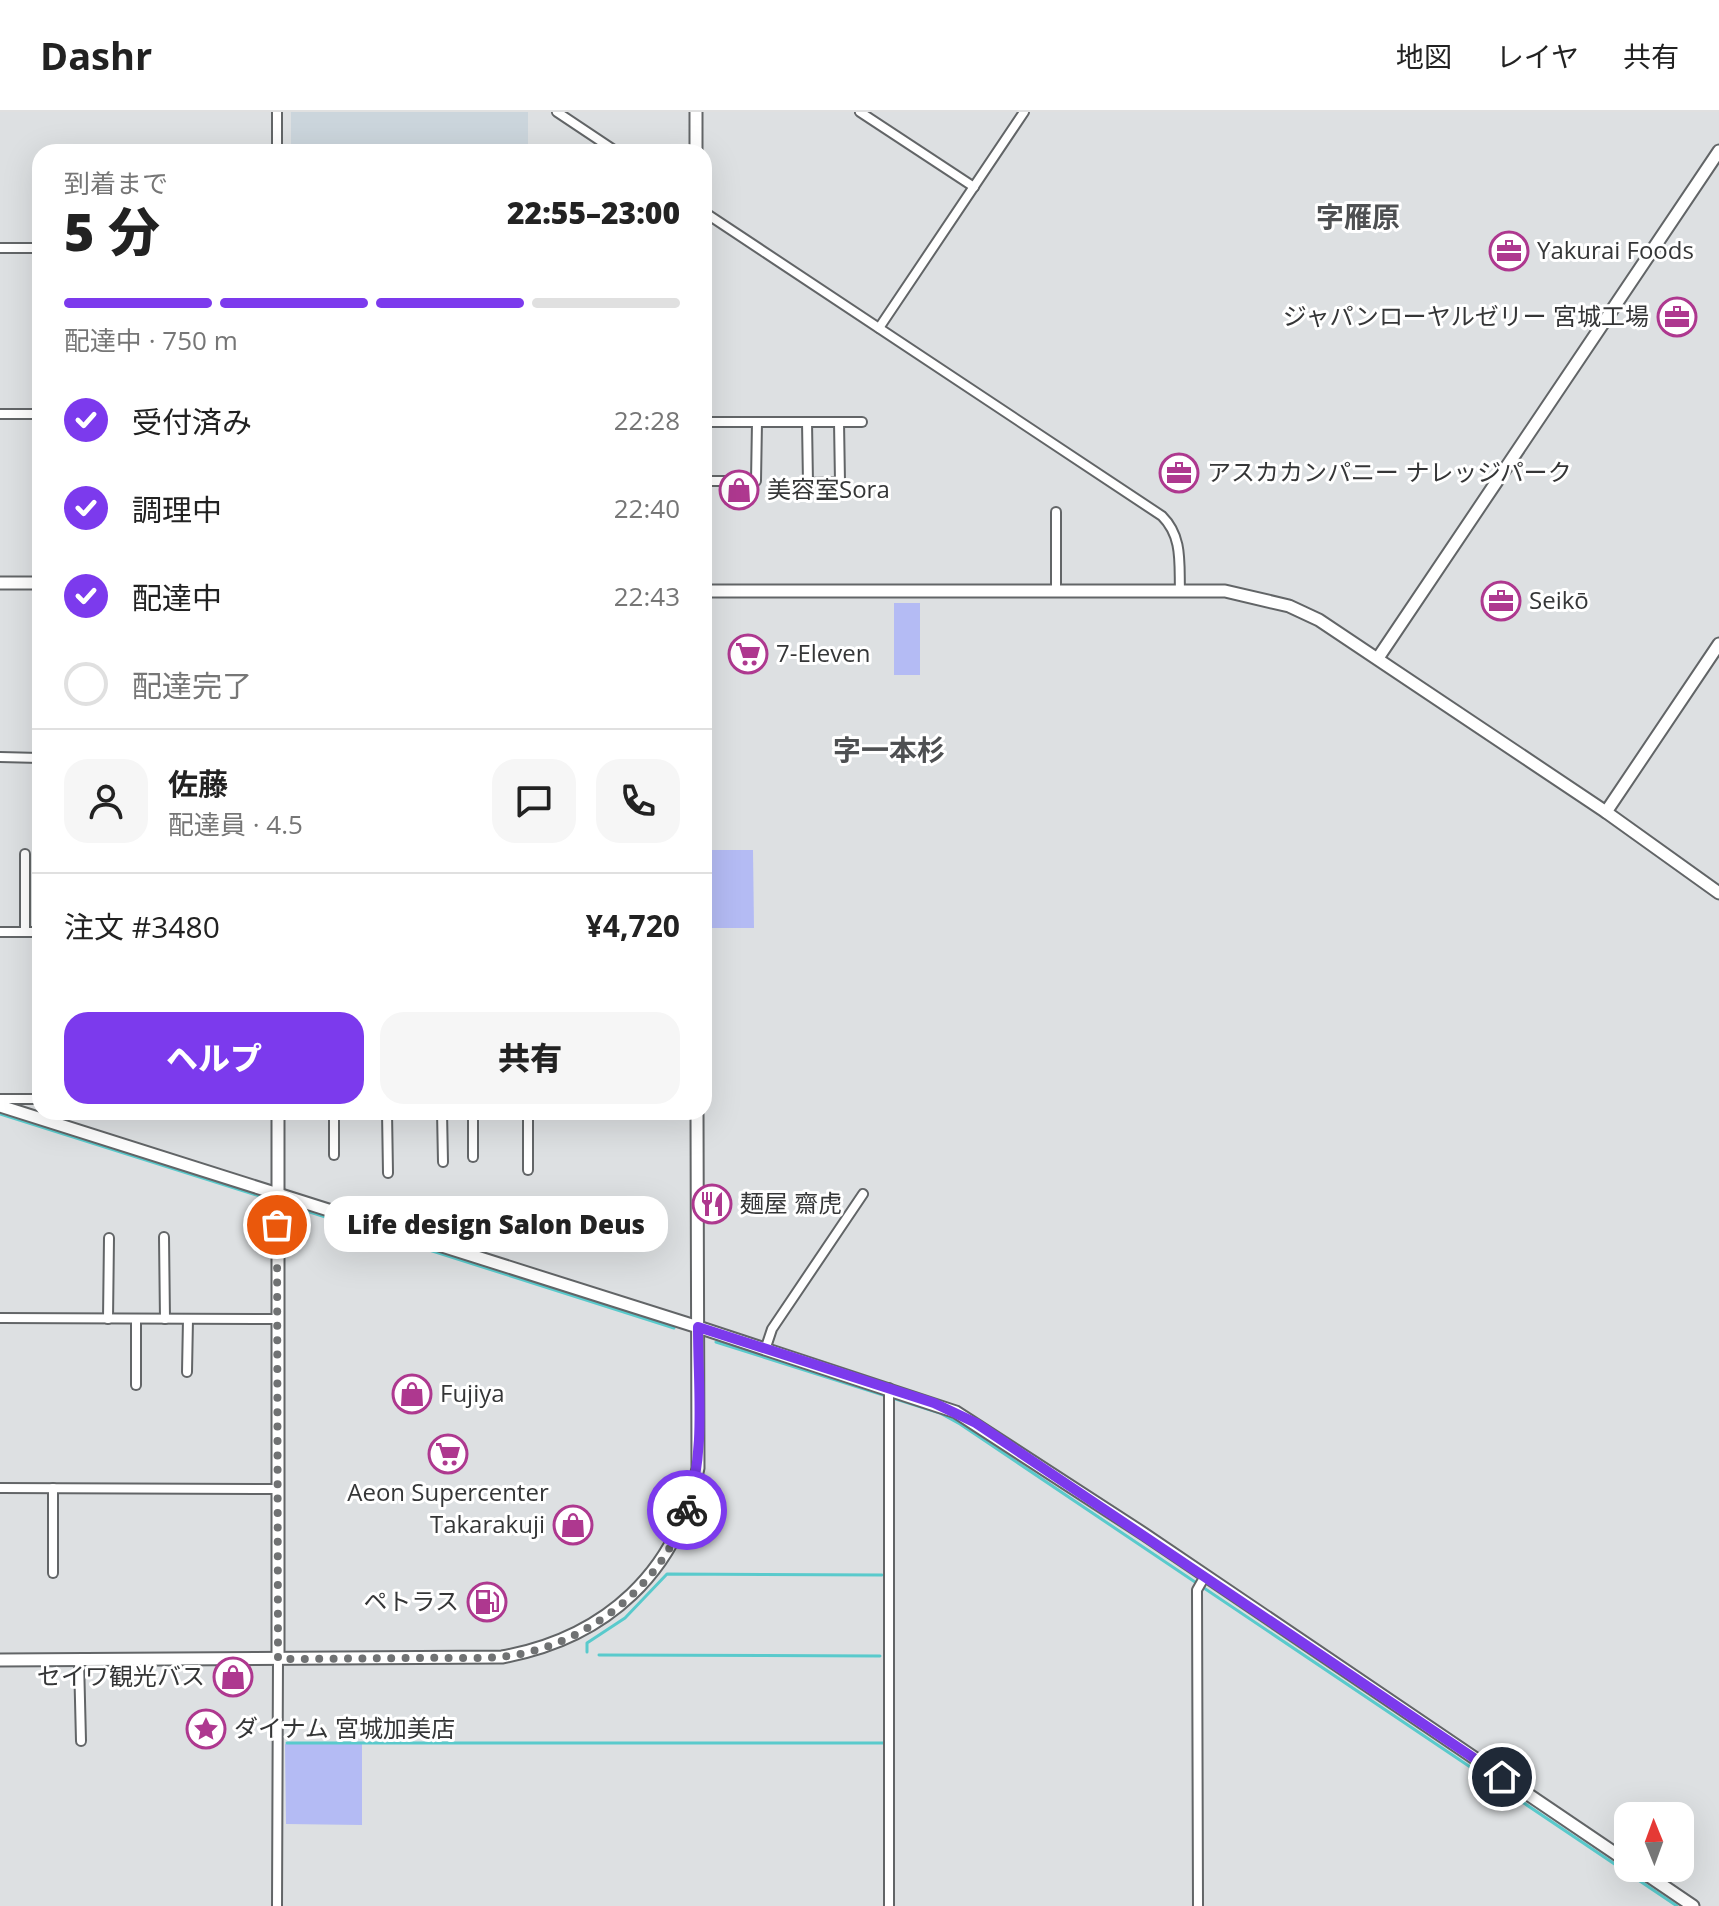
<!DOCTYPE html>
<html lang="ja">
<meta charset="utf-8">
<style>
body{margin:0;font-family:"Open Sans","Noto Sans JP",sans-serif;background:#f6f6f6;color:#222;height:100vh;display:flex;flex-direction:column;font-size:30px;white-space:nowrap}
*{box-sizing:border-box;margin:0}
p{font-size:26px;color:#767676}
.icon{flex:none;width:44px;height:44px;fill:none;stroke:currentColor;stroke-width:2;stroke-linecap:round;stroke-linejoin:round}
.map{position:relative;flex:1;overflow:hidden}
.panel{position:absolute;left:32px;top:32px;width:680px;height:976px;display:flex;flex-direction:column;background:#fff;border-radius:24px;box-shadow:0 8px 32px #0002}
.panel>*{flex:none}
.needle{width:52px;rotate:359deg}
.buttons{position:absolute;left:1614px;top:1690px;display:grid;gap:16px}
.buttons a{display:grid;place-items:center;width:80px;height:80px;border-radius:16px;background:#fff;box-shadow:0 8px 32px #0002;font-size:40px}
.pin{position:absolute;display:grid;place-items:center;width:68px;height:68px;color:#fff;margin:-34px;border:4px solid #fff;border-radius:50%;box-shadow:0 2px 8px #0007}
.courier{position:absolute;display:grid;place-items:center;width:80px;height:80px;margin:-40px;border:6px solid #7c3aed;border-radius:50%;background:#fff;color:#222;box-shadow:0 2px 10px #0007}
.bubble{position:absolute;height:56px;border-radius:24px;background:#fff;box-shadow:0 8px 32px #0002;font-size:26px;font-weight:800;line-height:56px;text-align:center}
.headline em{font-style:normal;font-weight:800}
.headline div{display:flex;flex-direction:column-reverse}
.headline{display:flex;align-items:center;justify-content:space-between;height:136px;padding:0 32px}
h1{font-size:52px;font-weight:800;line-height:60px}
.bar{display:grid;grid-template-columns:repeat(4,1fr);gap:12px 8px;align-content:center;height:96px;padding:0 32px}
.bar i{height:10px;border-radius:6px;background:#e0e0e0}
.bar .active{background:#7c3aed}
.bar p{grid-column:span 4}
.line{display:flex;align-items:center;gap:20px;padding:0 32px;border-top:2px solid #e0e0e0}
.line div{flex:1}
.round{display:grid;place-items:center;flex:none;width:84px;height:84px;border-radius:24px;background:#f6f6f6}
ol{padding:0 32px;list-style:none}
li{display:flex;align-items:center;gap:24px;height:88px}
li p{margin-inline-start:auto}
li .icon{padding:8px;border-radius:50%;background:#7c3aed;color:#fff;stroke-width:4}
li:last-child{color:#767676}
li i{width:44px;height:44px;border:4px solid #e0e0e0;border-radius:50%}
.action{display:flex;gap:16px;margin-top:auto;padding:16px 32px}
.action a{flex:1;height:92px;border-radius:24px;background:#7c3aed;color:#fff;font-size:32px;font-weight:800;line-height:92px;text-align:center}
.action a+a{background:#f6f6f6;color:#222}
header{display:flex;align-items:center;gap:48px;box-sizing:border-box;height:112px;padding:0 40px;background:#fff;border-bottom:2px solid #e0e0e0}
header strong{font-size:38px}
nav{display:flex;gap:44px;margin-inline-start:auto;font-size:28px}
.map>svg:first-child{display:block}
.built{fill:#cbd5dc}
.green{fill:#b4bbf4}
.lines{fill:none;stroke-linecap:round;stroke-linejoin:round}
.stream{stroke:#59cacc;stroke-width:3}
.street-casing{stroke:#626567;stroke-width:12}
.secondary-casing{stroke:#626567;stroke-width:15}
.street{stroke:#fff;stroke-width:8}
.secondary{stroke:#fff;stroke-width:11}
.done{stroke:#707273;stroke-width:8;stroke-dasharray:0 14.4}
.route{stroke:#7c3aed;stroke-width:10}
.labels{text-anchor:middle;stroke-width:6;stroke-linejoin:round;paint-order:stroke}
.poi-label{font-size:24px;fill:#353637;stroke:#fff;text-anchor:start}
.quarter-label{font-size:28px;font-weight:bold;fill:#4e5052;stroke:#fff}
</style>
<header>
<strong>Dashr</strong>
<nav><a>地図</a><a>レイヤ</a><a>共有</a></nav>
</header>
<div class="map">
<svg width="1719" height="1794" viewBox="0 0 1719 1794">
<rect width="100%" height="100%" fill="#dde0e2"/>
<rect class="built" x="291" y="0" width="237" height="40"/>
<g class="green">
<rect x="894" y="491" width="26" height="72"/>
<polygon points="709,738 753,738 754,816 709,816"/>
<polygon points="285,1632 362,1632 362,1713 286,1712"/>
</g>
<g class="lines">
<g class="stream">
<polyline points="0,1002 266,1086"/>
<polyline points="291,1094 674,1216"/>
<polyline points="716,1230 940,1301 960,1312 1677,1794"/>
<polyline points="587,1540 587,1531 625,1506 667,1462 882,1463"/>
<polyline points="599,1543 880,1544"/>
<polyline points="287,1631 884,1631"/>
</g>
<g class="street-casing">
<g id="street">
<polyline points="277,0 277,40"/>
<polyline points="557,0 617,40"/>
<polyline points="860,0 974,75"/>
<path d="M704,100L1162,404C1183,425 1179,451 1180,479"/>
<polyline points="0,136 40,136"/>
<polyline points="879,216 1024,0"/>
<polyline points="0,302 40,302"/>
<polyline points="704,310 862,310"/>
<polyline points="807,310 808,371 840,370 839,310"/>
<polyline points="704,369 756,369 757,310"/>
<polyline points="1056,400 1056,480"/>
<polyline points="0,645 40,646"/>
<polyline points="0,820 40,820"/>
<polyline points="25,820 25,742"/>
<polyline points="0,987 40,987"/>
<polyline points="387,1000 388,1061"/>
<polyline points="442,1000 443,1050"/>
<polyline points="334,1043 334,1000"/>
<polyline points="473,1045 473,1000"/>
<polyline points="528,1058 528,1000"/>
<polyline points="164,1125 165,1207"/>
<polyline points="0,1206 277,1207"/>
<polyline points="108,1207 109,1126"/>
<polyline points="136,1207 136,1273"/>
<polyline points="765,1238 772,1217 863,1082"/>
<polyline points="187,1260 188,1207"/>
<polyline points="889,1276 889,1794"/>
<polyline points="0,1376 277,1377"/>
<polyline points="53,1376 53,1461"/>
<polyline points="79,1548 81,1629"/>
<polyline points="277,1794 278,1547"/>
<polyline points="1198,1794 1197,1478 1205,1464"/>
</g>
</g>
<g class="secondary-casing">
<g id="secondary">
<polyline points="696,0 696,40"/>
<polyline points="0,471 40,471"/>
<polyline points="704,479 1225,479 1289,494 1319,508 1606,700 1719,781"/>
<polyline points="1378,546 1719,39"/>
<polyline points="1606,700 1719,532"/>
<polyline points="0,994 698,1215 956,1300 1144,1422 1628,1750"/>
<polyline points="278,1000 278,1547"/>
<path d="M0,1548L502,1545C606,1526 678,1460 698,1356L697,1000"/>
<polyline points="1637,1756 1693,1794"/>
</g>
</g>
<use href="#street" class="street"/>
<use href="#secondary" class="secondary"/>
</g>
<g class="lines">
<path class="done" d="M277,1113L278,1547C327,1547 376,1546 425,1546C459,1545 495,1549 529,1540C598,1523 664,1468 687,1398"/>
<path class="route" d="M687,1398C706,1339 698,1276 698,1215L934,1291L976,1311L1502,1665"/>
</g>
<defs>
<g id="office-ring" transform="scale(2)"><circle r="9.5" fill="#fff" stroke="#ae388f" stroke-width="1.5"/><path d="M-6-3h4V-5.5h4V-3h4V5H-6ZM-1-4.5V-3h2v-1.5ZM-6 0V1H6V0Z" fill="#ae388f"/></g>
<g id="shop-ring" transform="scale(2)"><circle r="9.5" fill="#fff" stroke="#ae388f" stroke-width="1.5"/><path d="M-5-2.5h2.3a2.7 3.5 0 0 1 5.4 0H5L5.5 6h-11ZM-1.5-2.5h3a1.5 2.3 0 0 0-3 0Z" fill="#ae388f"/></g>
<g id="supermarket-ring" transform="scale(2)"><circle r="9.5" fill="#fff" stroke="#ae388f" stroke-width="1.5"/><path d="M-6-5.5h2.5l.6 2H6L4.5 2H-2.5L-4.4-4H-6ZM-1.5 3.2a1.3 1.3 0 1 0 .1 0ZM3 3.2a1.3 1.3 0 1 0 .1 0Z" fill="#ae388f"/></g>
<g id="restaurant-ring" transform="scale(2)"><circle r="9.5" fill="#fff" stroke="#ae388f" stroke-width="1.5"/><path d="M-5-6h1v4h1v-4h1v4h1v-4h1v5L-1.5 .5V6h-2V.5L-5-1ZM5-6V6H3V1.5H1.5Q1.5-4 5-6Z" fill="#ae388f"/></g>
<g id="fuel-ring" transform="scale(2)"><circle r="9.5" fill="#fff" stroke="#ae388f" stroke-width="1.5"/><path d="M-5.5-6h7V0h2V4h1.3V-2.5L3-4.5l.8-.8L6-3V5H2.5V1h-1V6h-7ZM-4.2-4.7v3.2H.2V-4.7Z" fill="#ae388f"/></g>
<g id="sight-ring" transform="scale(2)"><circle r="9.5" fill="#fff" stroke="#ae388f" stroke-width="1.5"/><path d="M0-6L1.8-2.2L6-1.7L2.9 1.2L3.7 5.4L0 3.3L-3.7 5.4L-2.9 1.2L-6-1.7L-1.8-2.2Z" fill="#ae388f"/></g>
</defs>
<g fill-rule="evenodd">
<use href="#office-ring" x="1509" y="139"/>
<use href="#office-ring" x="1677" y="205"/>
<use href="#office-ring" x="1179" y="361"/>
<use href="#shop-ring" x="739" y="378"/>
<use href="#office-ring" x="1501" y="489"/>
<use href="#supermarket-ring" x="748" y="542"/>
<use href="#restaurant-ring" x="712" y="1092"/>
<use href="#shop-ring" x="412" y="1282"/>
<use href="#supermarket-ring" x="448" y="1342"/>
<use href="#shop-ring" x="573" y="1413"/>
<use href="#fuel-ring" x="487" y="1490"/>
<use href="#shop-ring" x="233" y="1565"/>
<use href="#sight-ring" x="206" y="1617"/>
</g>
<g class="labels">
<g class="poi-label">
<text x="1537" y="147">Yakurai Foods</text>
<text x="1649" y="213" text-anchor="end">ジャパンローヤルゼリー 宮城工場</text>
<text x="1207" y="369">アスカカンパニー ナレッジパーク</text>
<text x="767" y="386">美容室Sora</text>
<text x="1529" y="497">Seikō</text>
<text x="776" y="550">7-Eleven</text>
<text x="740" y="1100">麺屋 齋虎</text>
<text x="440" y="1290">Fujiya</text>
<text x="448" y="1389" text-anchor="middle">Aeon Supercenter</text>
<text x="545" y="1421" text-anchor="end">Takarakuji</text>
<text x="459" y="1498" text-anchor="end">ペトラス</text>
<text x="205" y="1573" text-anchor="end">セイワ観光バス</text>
<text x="234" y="1625">ダイナム 宮城加美店</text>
</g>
<g class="quarter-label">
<text x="1358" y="115">字雁原</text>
<text x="889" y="648">字一本杉</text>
</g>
</g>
</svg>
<div class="buttons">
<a><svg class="needle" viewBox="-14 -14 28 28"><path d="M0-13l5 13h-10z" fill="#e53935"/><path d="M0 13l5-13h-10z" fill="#767676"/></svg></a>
</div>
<div class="pin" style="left:277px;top:1113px;background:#ea580c"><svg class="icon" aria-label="bag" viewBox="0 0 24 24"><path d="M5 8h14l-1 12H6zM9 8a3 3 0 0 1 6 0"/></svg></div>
<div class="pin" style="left:1502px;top:1665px;background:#1f2937"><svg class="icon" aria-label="home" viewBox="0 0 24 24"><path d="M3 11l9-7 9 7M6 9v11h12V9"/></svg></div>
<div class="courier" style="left:687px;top:1398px"><svg class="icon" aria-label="bike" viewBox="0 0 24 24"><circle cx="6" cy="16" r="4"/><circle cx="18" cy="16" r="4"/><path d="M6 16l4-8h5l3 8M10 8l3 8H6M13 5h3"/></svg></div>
<div class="bubble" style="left:324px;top:1084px;width:344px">Life design Salon Deus</div>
<section class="panel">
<div class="headline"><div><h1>5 分</h1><p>到着まで</p></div><em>22:55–23:00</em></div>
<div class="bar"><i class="active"></i><i class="active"></i><i class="active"></i><i></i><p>配達中 · 750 m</p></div>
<ol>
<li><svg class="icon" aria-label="check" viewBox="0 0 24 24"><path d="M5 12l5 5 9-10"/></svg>受付済み<p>22:28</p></li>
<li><svg class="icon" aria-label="check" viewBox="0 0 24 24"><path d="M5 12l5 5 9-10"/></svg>調理中<p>22:40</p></li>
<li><svg class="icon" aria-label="check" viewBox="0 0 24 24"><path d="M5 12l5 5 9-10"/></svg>配達中<p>22:43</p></li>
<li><i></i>配達完了</li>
</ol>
<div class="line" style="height:144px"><a class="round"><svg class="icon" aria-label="person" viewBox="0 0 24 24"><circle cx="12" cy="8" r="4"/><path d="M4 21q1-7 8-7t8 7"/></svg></a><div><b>佐藤</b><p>配達員 · 4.5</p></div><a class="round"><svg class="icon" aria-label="chat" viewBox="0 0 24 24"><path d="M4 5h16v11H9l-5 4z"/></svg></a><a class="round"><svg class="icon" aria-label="phone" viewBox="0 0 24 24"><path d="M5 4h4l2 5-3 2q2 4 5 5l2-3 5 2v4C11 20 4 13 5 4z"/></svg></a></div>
<div class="line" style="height:104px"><div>注文 #3480</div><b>¥4,720</b></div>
<div class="action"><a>ヘルプ</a><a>共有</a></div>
</section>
</div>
